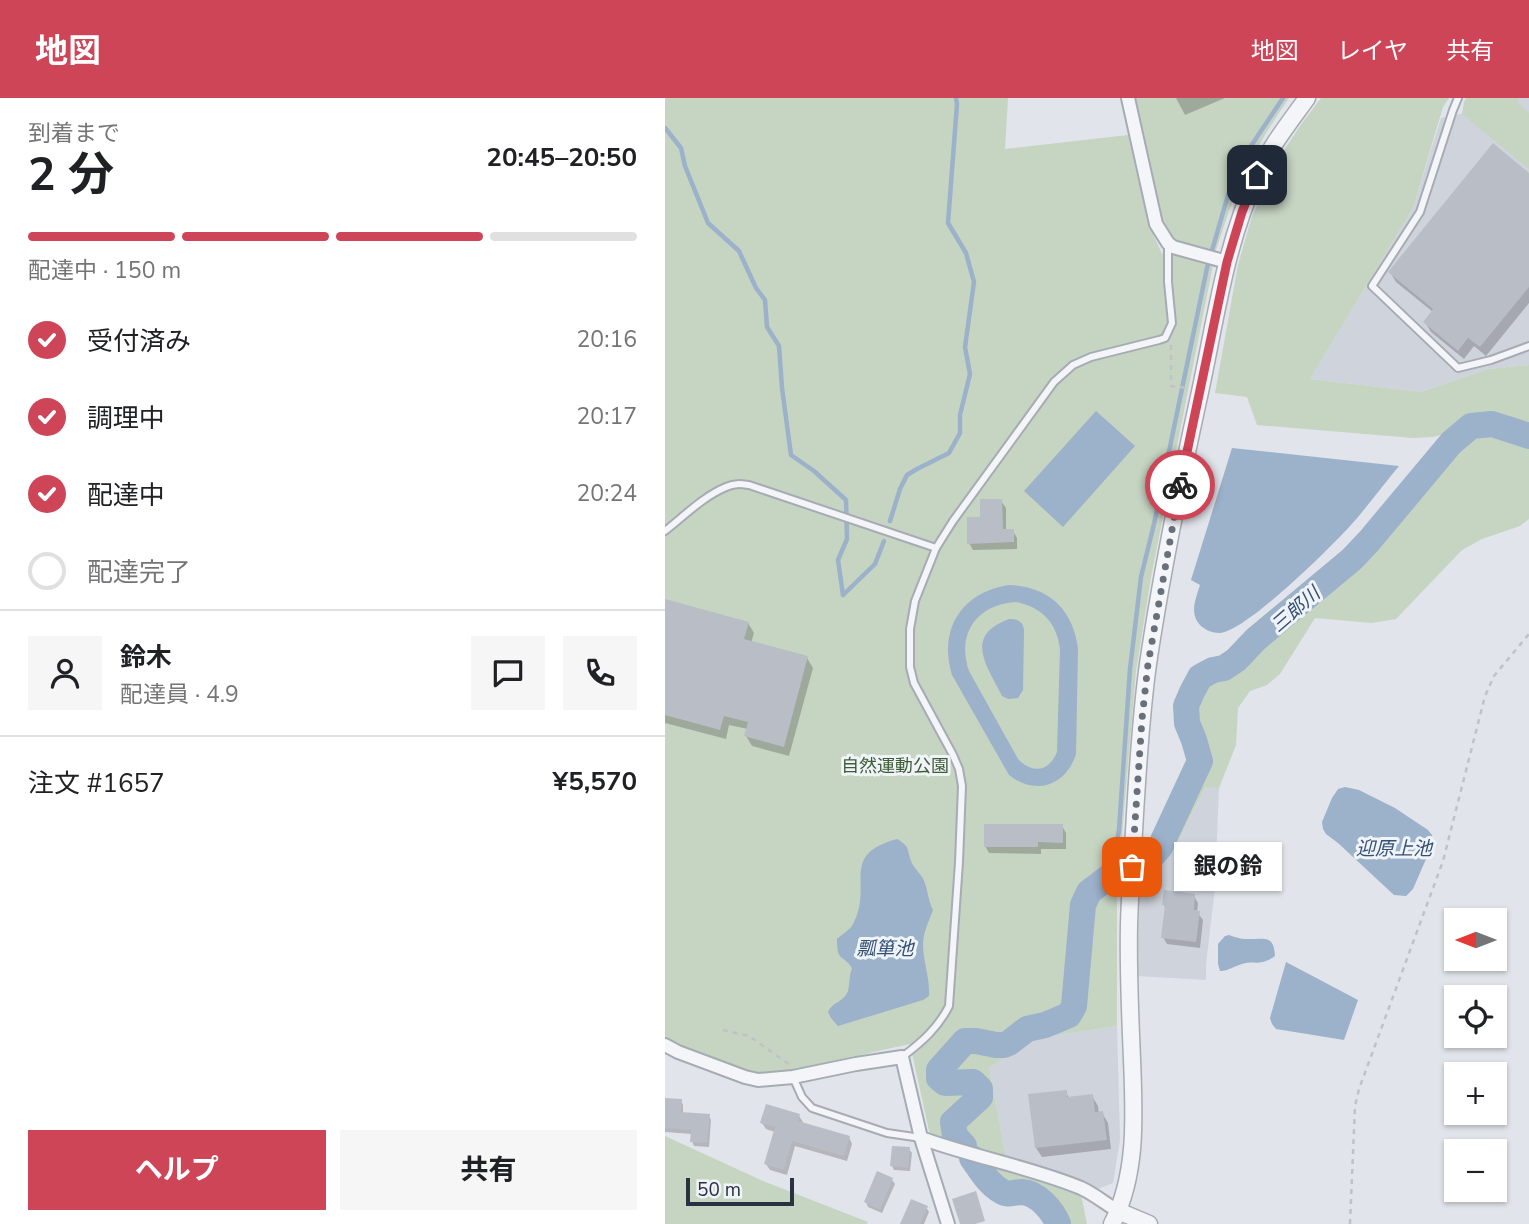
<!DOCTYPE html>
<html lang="ja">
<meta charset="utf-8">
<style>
body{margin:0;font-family:"Nunito Sans","Noto Sans JP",sans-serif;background:#f6f6f6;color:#202124;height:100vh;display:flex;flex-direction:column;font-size:26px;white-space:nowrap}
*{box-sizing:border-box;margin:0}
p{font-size:23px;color:#757577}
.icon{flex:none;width:38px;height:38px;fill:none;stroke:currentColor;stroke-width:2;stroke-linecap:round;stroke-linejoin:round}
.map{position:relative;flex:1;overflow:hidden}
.details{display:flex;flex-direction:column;background:#fff;width:665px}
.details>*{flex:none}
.needle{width:46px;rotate:270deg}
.buttons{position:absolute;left:779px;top:810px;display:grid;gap:14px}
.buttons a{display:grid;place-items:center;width:63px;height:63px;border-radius:0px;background:#fff;box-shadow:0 2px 5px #0004;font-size:35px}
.scale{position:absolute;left:21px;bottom:18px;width:108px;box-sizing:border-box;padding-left:7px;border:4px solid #293241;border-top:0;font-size:19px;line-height:24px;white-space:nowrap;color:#293241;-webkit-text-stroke:5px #f0f3f7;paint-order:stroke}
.pin{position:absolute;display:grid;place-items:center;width:60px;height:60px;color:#fff;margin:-30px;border-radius:14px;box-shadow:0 4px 10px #0006}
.courier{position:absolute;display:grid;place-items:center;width:70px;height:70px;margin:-35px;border:5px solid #cf4558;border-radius:50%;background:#fff;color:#222;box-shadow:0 2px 9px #0007}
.bubble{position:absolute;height:49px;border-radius:0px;background:#fff;box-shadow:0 2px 5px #0004;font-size:23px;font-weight:700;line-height:49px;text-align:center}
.head em{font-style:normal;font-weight:700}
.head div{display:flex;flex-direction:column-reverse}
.head{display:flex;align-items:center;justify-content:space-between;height:119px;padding:0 28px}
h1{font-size:46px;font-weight:700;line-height:52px}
.bar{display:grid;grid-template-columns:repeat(4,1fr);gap:10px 7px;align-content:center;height:84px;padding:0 28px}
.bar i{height:9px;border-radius:5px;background:#e0e0e0}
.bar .selected{background:#cf4558}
.bar p{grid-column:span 4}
.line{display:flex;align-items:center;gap:18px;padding:0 28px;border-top:2px solid #e0e0e0}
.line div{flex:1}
.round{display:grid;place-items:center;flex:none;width:74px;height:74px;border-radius:0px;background:#f6f6f6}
ol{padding:0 28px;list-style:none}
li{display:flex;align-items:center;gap:21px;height:77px}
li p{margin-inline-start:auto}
li .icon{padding:7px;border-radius:50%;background:#cf4558;color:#fff;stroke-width:4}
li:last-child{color:#757577}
li i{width:38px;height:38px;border:4px solid #e0e0e0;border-radius:50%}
.button{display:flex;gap:14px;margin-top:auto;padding:14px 28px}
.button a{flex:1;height:80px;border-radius:0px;background:#cf4558;color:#fff;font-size:28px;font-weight:700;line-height:80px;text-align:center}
.button a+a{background:#f6f6f6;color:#202124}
header{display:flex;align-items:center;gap:42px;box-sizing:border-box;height:98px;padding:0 35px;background:#cf4558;color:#fff}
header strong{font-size:33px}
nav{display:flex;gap:38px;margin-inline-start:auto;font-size:24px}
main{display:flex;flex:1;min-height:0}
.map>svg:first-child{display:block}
.built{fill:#cfd3dc}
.green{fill:#c6d4c2}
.water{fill:#9cb1ca;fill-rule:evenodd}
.shadow{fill:#0003}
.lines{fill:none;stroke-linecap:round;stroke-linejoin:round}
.stream{stroke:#9cb1ca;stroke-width:4.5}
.river{stroke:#9cb1ca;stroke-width:26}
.building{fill:#b8bdc6}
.service-casing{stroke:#a6abb4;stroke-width:10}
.minor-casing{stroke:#a6abb4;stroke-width:16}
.tertiary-casing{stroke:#a6abb4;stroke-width:19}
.path{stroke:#bfc2c8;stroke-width:2.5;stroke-dasharray:5 5;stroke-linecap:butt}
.service{stroke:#f4f5f8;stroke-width:6}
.minor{stroke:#f4f5f8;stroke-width:12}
.tertiary{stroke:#f4f5f8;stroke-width:16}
.done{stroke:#69707c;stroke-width:7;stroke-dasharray:0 12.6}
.route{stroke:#cf4558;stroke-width:9}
.labels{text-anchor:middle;stroke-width:6;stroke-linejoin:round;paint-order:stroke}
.park-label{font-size:18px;fill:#3d5d36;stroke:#f0f3f7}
.water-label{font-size:19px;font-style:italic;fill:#335076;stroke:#f0f3f7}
</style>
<header>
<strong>地図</strong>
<nav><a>地図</a><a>レイヤ</a><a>共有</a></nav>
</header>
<main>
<section class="details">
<div class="head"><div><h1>2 分</h1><p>到着まで</p></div><em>20:45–20:50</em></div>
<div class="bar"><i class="selected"></i><i class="selected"></i><i class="selected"></i><i></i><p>配達中 · 150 m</p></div>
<ol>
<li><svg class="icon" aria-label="check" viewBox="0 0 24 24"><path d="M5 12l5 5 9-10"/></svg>受付済み<p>20:16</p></li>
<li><svg class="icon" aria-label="check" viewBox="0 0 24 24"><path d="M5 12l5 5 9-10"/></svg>調理中<p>20:17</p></li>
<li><svg class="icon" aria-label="check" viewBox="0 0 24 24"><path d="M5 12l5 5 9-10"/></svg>配達中<p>20:24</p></li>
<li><i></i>配達完了</li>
</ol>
<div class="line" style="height:126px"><a class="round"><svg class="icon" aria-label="person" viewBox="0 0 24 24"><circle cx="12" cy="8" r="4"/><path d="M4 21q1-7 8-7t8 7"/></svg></a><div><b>鈴木</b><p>配達員 · 4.9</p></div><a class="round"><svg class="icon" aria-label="chat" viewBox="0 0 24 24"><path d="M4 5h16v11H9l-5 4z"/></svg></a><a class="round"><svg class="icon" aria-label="phone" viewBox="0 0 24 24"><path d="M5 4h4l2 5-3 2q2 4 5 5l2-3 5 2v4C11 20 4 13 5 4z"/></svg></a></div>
<div class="line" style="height:91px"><div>注文 #1657</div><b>¥5,570</b></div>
<div class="button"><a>ヘルプ</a><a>共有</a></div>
</section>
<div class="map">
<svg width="864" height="1126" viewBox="0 0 864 1126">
<rect width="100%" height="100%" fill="#e1e4ea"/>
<g class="built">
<polygon points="854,0 864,0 864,267 823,271 756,294 645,281 748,110 776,20 851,4"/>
<polygon points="542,688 554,690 550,789 541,867 541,882 472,878 475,770 497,768 513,743"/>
<polygon points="452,928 455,1042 448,1085 433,1091 341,1060 324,970 366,941"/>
</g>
<g class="green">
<path d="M0,0H343L340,51L463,37L483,125L497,156L508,149L489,109L485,72L471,0H624C603,31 582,64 569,100C562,117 557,134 551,152L486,479L471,573L452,796V928L366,941L324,970L341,1060L296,1050L265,1037L245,946L117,974L94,975L68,968L16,948L0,939Z"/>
<path d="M656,0H784L778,9L748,110L645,281L756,294L823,271L864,267V421L855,428L817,441L797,452L731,521L707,525L650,520L615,576L602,587L585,593L573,610L571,647L554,690L541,689L513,743L497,768L487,751C499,728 511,706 521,683C524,677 529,669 530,663C532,650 520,634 518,622C514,594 531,572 557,565L681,459L735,402L789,333L768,339L748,340L592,327L582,299L550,295L573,167L587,118L618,54L635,28Z"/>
<polygon points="801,0 854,0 852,4 864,15 864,71 797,16 799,4"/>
<polygon points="0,1038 98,1083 203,1124 202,1126 0,1126"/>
<polygon points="299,1059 340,1068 416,1096 422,1126 387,1126 381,1114 375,1108 337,1105 325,1095"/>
</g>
<g class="water">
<polygon points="431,313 470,348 398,429 359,393"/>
<path d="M567,350L734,368C720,385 707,402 693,419C674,442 582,533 555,535C547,535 540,532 535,527C524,515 531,500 535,487L526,482Z"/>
<path d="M344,487C384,489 408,511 413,551L411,656C401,688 370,698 344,677L287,577C273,531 297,494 344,487ZM351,504C377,509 392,525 395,551L392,654C384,674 367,676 353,661L304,573C291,536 312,506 351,504Z"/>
<path d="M344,521C352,521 358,523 359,532L358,592L353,600L343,601L337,598C322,568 298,538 344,521Z"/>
<polygon points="680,689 694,692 730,710 763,732 767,737 768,745 748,791 741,798 729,797 673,745 661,736 658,731 657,724 667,700 673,691"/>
<path d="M232,741C247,750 241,752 247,765C249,770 254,774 257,779C263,788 262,801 268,812C264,823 258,834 258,846C258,863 265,880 264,898L258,902L173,928L166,920L163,914C167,904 179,904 183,893C185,885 184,878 187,870C178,855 172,866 172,841C177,836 185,832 188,826C209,787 173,757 232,741Z"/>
<path d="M564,837C569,839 576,841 581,841C598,842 609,835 610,858C594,869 590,862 577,866C569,868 564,873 555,873L553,866V846L560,838Z"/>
<polygon points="621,864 693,902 679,942 611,931 607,926 605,920"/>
</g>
<g class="shadow">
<polygon points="511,0 560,0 520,17"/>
<polygon points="864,77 864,205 821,258 809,248 799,261 766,234 760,224 768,214 731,184 725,174"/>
<polygon points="336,403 341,410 341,433 348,433 352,440 352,451 308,452 304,445 317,421"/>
<polygon points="0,503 83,525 89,535 86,545 142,560 148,570 124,658 87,648 81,638 83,631 64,627 61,641 0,625"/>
<polygon points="397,728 401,735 401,751 376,751 376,756 324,755 320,748"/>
<polygon points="529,798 533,805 532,814 538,822 535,850 502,846 498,839 501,811 499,807"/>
<polygon points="401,994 404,1000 427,998 433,1008 434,1016 437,1015 443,1025 446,1051 377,1059 371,1050"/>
<polygon points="0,1001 16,1002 18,1007 18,1016 44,1018 46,1022 44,1049 29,1048 27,1043 27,1036 0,1034"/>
<polygon points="134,1018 138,1024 137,1026 184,1039 187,1046 182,1063 130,1048 122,1077 105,1072 101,1066 110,1034 101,1031 97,1025"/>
<polygon points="244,1051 247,1055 245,1073 229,1072 227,1068"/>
<polygon points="227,1082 230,1086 217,1115 203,1109 201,1104"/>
<polygon points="261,1109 264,1114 259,1126 237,1126"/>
</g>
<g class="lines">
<g class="stream">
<polyline points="0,30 16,50 20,68 43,125 74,153 91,190 100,202 102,229 114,248 117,290 126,357 149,373 181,402 182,441 173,462 178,497"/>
<polyline points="225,423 235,391 242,377 252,371 284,355 295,335 295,317 305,276 300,249 309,184 301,155 283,125 292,6 291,0"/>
<polyline points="178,497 210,466 219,443"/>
<polyline points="445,778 454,732 465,571 476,479 489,426 542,170 563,97 580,57 618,0"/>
</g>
<g class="river">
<polyline points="487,758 495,749 535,663 529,642 522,625 521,608 527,594 535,579 548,572 559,570 571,562 591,541 687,461 704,443 786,345 806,328 827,326 864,338"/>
<polyline points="299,1048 290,1038 288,1024 312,1002 315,999 315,991 308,984 280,985 274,980 274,972 300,943 311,943 331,947 339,947 344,945 362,931 380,927 404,917 409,908 418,807 424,794 453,772"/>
<path d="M307,1060C315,1071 323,1086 336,1093C343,1098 349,1094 357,1094C373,1095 388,1113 393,1126"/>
</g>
</g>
<g class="building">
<polygon points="828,45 864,75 864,189 815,249 803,240 793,253 758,224 768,211 723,174"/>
<polygon points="315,401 337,401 338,431 349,431 349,444 302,446 302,419 315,419"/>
<polygon points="0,501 84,524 79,541 143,558 119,649 79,638 83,624 59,618 55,632 0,617"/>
<polygon points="319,726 398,726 398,745 373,744 373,749 319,749"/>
<polygon points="499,792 530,796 529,812 535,813 531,844 496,840 500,807 497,807"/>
<polygon points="402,992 402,999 428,996 430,1014 438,1013 442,1042 370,1050 363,996"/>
<polygon points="0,1000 17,1001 16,1014 45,1016 42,1045 25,1044 26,1032 0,1030"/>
<polygon points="101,1006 135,1016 133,1023 185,1038 179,1058 127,1043 119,1072 99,1066 110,1029 95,1025"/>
<polygon points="227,1048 245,1049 243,1070 225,1068"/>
<polygon points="212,1073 228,1080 215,1112 199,1104"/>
<polygon points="311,1093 320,1123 310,1126 295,1126 287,1101"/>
<polygon points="246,1101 263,1108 255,1126 235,1126"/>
</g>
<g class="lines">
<g class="service-casing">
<g id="service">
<polyline points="793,0 788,12 755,114 707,188 793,270 826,262 864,248"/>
<path d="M0,433C19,418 39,398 61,389C69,385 76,386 84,387L271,450"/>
<path d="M237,959C257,944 273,930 284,908L294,764L297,688L294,671L288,657L249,585L245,569V531L250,503L271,450L288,423L389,284L408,267L426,259L494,242L500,240L502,236L507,225L503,184V148"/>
<polyline points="128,979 137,999 147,1010 222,1035 256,1040"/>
</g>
</g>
<g class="minor-casing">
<g id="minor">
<polyline points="463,0 491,126 503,145 508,149 562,164"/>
<polyline points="0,947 13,954 80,979 93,982 128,979 191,966 237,959 256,1040 283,1126"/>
<path d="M256,1040C308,1059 365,1069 416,1090C429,1096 441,1106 453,1113"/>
</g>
</g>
<g class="tertiary-casing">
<g id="tertiary">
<polyline points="453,1113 484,1126"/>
<path d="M447,1126C473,1075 469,1016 467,961C465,916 463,872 464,827C465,790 468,753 470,716C473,666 476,616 483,566C496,478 514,390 533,303C550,227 559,149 592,78C604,50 624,25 642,0"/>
</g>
</g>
<g class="path">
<polyline points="506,247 506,288 522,290"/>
<polyline points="58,932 84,938 125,967"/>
<polyline points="685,1126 690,1008 694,991 778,763 820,598 829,578 864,536"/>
</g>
<use href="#service" class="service"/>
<use href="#minor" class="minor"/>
<use href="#tertiary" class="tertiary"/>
</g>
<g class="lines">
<polyline class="done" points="467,769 477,621 483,566 515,387"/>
<polyline class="route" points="515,387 562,164 577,114 592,77"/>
</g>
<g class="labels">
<g class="park-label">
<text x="230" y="674">自然運動公園</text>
</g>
<g class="water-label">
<text transform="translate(630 511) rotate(-41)" y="7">三郎川</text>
<text x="729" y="757">迎原上池</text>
<text x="220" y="857">瓢箪池</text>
</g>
</g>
</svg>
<div class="buttons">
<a><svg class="needle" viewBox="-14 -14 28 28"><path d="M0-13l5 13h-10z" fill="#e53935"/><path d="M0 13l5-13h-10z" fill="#757577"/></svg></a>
<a><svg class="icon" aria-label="locate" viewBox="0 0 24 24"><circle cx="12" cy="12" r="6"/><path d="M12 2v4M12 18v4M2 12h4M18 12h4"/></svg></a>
<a>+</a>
<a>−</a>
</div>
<div class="scale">50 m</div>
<div class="pin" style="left:467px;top:769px;background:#ea580c"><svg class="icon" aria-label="bag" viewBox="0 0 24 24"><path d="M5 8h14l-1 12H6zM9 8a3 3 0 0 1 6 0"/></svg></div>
<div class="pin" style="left:592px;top:77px;background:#1f2937"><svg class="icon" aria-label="home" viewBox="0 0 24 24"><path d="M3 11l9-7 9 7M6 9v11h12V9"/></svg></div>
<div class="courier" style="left:515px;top:387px"><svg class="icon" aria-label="bike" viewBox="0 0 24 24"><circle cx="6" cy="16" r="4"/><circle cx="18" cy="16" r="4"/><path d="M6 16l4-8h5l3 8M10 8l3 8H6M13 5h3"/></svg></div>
<div class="bubble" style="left:509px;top:744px;width:108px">銀の鈴</div>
</div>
</main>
